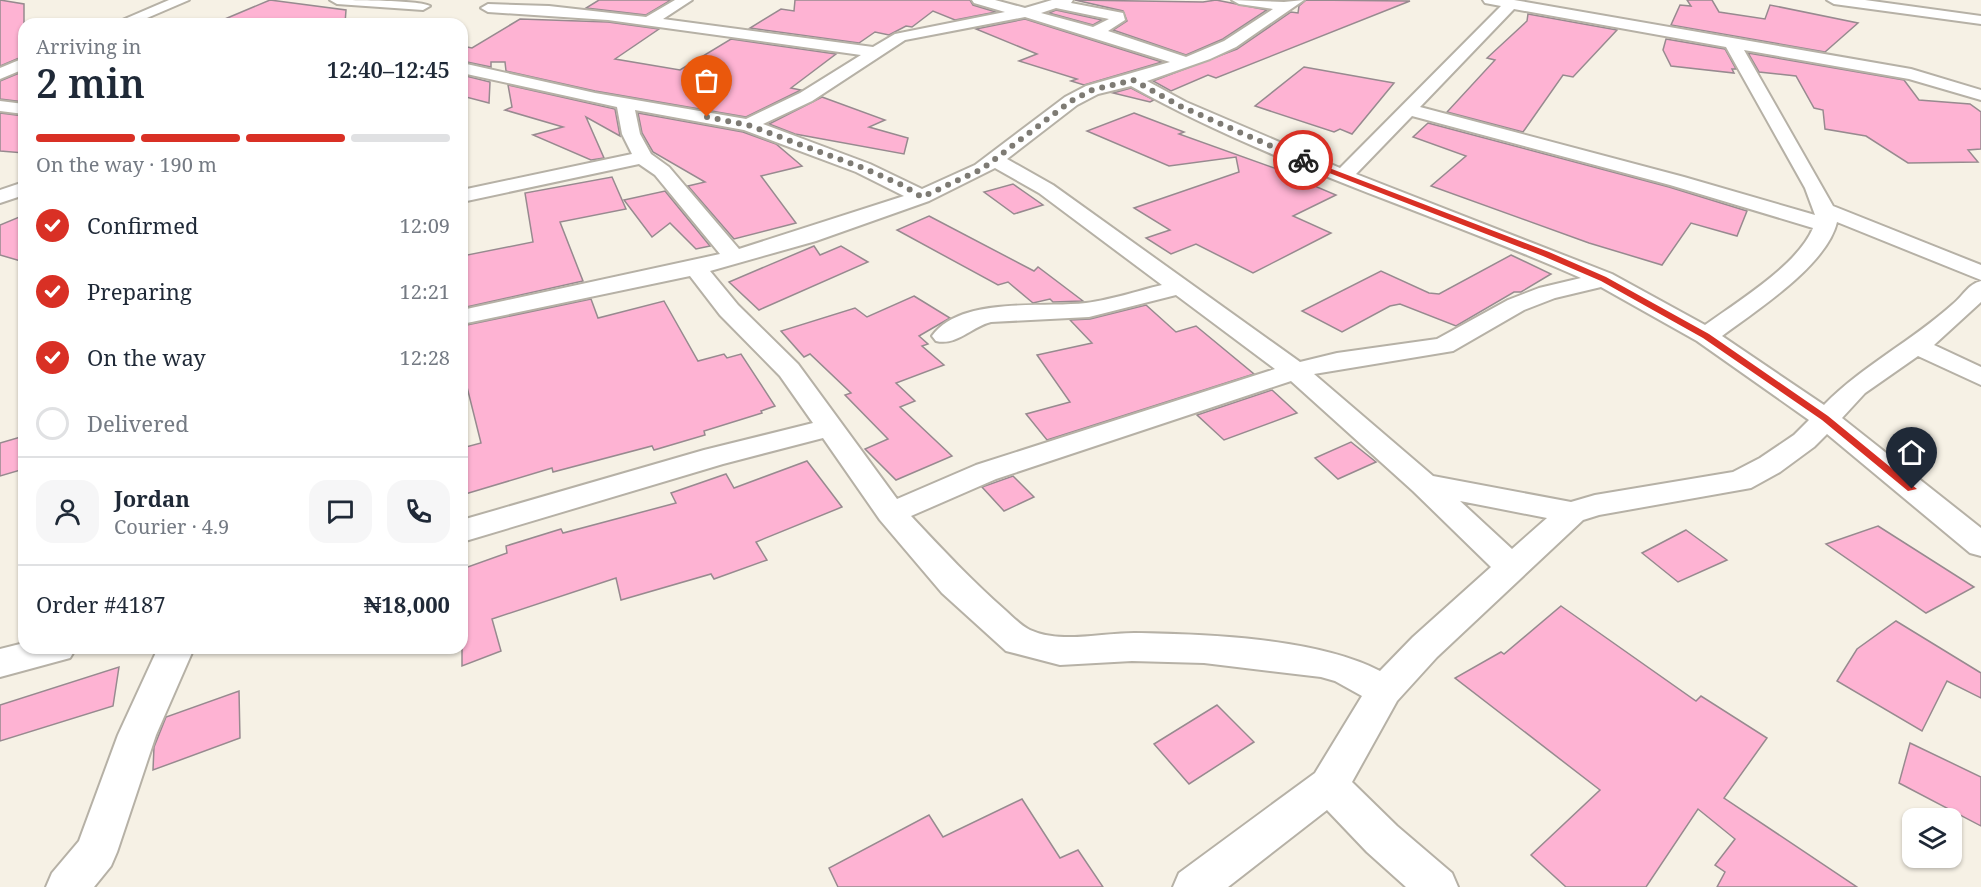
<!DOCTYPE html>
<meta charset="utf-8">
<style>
body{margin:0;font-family:"Noto Serif",serif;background:#f6f6f7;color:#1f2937;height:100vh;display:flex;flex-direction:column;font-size:22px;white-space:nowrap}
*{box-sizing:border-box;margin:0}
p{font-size:20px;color:#747a83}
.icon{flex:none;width:33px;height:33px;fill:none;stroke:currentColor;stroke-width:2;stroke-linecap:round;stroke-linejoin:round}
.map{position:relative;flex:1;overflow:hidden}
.details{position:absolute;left:18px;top:18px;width:450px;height:636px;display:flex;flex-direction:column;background:#fff;border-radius:18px;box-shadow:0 2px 4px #0004}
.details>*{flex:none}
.buttons{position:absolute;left:1902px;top:808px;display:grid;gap:12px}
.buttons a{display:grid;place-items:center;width:60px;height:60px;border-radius:12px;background:#fff;box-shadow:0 2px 4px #0004;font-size:30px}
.pin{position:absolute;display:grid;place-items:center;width:51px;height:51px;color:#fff;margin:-62px -26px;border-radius:50% 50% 50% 0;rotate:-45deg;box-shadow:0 0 6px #0007}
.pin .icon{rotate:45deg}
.courier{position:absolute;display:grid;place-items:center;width:60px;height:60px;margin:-30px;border:4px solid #d93025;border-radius:50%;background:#fff;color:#222;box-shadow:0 2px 8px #0007}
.head em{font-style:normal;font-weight:600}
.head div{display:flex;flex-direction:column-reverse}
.head{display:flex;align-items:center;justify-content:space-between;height:102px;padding:0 18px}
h1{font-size:39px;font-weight:600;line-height:45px}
.bar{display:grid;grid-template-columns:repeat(4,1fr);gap:9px 6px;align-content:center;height:72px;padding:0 18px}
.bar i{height:8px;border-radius:4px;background:#e0e1e3}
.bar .current{background:#d93025}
.bar p{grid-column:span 4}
.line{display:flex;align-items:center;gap:15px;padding:0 18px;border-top:2px solid #e0e1e3}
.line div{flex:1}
.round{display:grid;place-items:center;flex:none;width:63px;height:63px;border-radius:18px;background:#f6f6f7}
ol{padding:0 18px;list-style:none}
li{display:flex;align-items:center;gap:18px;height:66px}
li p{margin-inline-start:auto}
li .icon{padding:6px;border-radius:50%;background:#d93025;color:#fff;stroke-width:4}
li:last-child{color:#747a83}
li i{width:33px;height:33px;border:3px solid #e0e1e3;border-radius:50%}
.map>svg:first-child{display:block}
.building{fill:#feb3d3;stroke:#978a8f;stroke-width:1.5}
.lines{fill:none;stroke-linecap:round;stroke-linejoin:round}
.street-casing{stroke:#b6b1a6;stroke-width:4}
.street{fill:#fff;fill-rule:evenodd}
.route{fill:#d93025}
.done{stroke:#7e7b74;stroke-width:6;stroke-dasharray:0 10.8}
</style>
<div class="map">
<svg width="1981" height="887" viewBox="0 0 1981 887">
<rect width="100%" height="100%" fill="#f6f1e5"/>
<g class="building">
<polygon points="0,0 24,4 24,56 0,66"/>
<polygon points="270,0 346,10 345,24 213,24"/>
<polygon points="599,0 671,0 646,15 586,8"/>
<polygon points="795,0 970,0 973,5 996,12 955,20 933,11 912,27 906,26 889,35 875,32 859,43 750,28 781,9 794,11"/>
<polygon points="1075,0 1203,2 1216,0 1267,10 1223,39 1186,55 1113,30 1127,21 1123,11"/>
<polygon points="1306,0 1410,1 1216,78 1208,75 1171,91 1153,81 1237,49 1291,12 1298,13 1299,6"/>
<polygon points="1687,0 1712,0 1719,12 1765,19 1770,5 1858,23 1825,52 1671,25 1680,5 1691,6"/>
<polygon points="1056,10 1102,20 1093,25 1049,13"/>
<polygon points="1528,14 1617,30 1573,77 1563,75 1523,132 1447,112 1495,60 1487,58 1527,21"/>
<polygon points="520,19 608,22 659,29 615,59 680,70 731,39 836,54 791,88 801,90 746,117 595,91 506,71 505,62 491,62 491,67 462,61 462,46 472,48"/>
<polygon points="1025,19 1162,62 1084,85 1071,81 1077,79 1019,61 1037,54 976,29"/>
<polygon points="1666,39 1725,49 1736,69 1732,69 1734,73 1671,66 1663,50"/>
<polygon points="1748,53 1904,80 1919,100 1970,104 1981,112 1981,149 1968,150 1978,162 1908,163 1866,136 1825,129 1823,110 1814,108 1796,76 1759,72"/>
<polygon points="1304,67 1394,83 1352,134 1340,129 1334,132 1255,106"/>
<polygon points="24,71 24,102 0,99 0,81"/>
<polygon points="462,75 490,82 489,103 462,96"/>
<polygon points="508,85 615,109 620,136 586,117 604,158 591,160 533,135 563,127 505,110 512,107"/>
<polygon points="1131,88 1154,100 1150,102 1113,93"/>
<polygon points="822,97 885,120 869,127 908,138 904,154 795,134 769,124"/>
<polygon points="0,113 24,116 24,153 0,151"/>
<polygon points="638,113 743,132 776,144 802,166 761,176 796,223 734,239 688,186 705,182 653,152 642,133"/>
<polygon points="1134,113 1184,132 1179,134 1302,178 1298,179 1336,195 1293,216 1331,233 1253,273 1196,244 1171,254 1146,238 1170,230 1134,208 1239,172 1236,157 1169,166 1087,131"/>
<polygon points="1428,123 1669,187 1747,211 1737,236 1691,223 1662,265 1589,243 1431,186 1466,156 1413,137"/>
<polygon points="612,177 626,209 560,222 583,281 462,308 462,256 533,242 525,193"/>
<polygon points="1013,184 1043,205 1014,214 984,192"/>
<polygon points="665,191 710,246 696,249 670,223 652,237 624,200"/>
<polygon points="24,215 24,262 0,255 0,225"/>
<polygon points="929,216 1034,271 1038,267 1083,301 1053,302 1050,299 1033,303 1008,282 998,285 897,230"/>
<polygon points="814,246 820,255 841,246 868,262 759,310 729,282"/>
<polygon points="1511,255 1551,274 1521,292 1514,292 1456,326 1400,304 1390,306 1342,332 1302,311 1381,271 1429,293 1439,294"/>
<polygon points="914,296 950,318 919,336 928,344 922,346 944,365 896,383 915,401 900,407 952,456 896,480 865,449 888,439 845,395 851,393 810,354 804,357 781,331 855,308 867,317"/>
<polygon points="591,299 598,318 664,301 698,361 724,354 727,358 741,354 775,406 761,411 762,413 704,431 705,435 654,450 652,446 553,472 552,468 462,495 462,448 481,443 462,367 462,326"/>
<polygon points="1146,305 1176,332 1196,326 1254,374 1047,440 1026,414 1070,402 1037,355 1092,343 1070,320 1090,319"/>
<polygon points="1272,390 1297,413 1224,440 1197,415"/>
<polygon points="24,436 24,469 0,476 0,443"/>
<polygon points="1351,442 1376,462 1338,479 1315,458"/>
<polygon points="807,461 842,507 756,542 767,560 714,579 711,574 621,600 616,578 492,619 501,651 462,666 462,569 507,553 506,546 561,529 563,533 676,503 671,493 726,474 734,488"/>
<polygon points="1013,476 1034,497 1004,511 982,487"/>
<polygon points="1878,526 1974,587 1926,613 1826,544"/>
<polygon points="1686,530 1727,560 1678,582 1642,553"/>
<polygon points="1561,606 1696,701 1701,696 1767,738 1724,798 1857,887 1717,887 1725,872 1715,865 1735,839 1698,809 1646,887 1566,887 1531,855 1600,790 1455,678 1501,652 1504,654"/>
<polygon points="1896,621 1981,673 1981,698 1947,681 1922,731 1837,681 1857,649"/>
<polygon points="119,667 113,706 0,741 0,705"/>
<polygon points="239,691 240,738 153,770 154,747 166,717"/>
<polygon points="1217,705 1254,742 1189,784 1154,744"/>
<polygon points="1910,743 1981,777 1981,826 1899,783"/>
<polygon points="1022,799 1060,858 1078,850 1103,887 838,887 829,868 929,815 943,837"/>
</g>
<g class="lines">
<g class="street-casing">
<g id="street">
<polygon points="169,0 189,0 133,24 113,24"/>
<path d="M330,0C349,0 419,0 430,6L423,10L337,4Z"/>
<path d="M675,0H692L663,19L873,47L895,34L1005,12L974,3L972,0H995L1025,8L1052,0H1073L1071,3L1123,13L1125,20L1108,31L1186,57L1224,41L1273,9L1239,4L1232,0L1284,2L1304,0L1236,47L1210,59L1147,81L1186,102L1340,168L1501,6L1485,3L1483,0H1514L1911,69L1981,90V100L1909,79L1744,50L1833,206L1981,265V280L1837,222C1827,265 1757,310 1722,336L1824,405C1862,366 1912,341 1953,304C1963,296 1968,284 1981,281V302L1934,345L1981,367V385L1918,356L1865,393L1842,418L1981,528V556L1970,553L1827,434L1814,447L1780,472L1751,488L1599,515L1583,520L1437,657L1397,701L1352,782L1397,826L1452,873L1458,887H1406L1367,852L1327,810L1228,887H1173L1179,873L1315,773L1362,696L1335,681L1321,677L1204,663L1132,661L1060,665L1006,651L942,593L880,520L823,438L723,464L462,542V520L704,450L813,423L780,376L720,315L690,276L462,324V310L720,254L655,175L639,164L462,202V190L632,154L622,134L617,107L462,73V63L595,93L746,119L800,93L861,55L608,20L488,12L481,8L488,4L549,6L646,17ZM1056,8L1109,19L1093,27L1041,13ZM1514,9L1726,47L1805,188L1815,215L1684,177L1420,107ZM1025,17L1170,62L1086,86L1065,97L975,165L922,189L870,164L763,124L812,101L905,40ZM1131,86C1274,166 1432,212 1581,278L1539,288L1508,300L1437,339L1337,353L1300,362L1053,185L1007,159L1077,105L1098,94ZM635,110L744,130L856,172L904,196L739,249L669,167L651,154L640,134ZM1412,116L1670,185L1813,228C1798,265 1737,302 1705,325L1612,274L1356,174ZM995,168L1039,193L1162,285C1137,291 1111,300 1086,303C1043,308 960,296 932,336L936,341C957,346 971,327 991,322L1089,317L1176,295L1275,369L976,465L897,499L798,364L738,305L710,271L816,241L929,201ZM1601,287L1697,341L1809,420L1794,435L1760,458L1733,472L1595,495L1571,502L1433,476L1314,374L1453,351L1524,310L1555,298ZM1291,381L1413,491L1491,567L1413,637L1380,671C1317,638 1205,634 1134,633C1100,633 1061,644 1030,630C1021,626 1012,616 1005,610C971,580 942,549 911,516L996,479ZM1460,501L1547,518L1512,549Z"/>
<polygon points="1827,0 1865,0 1981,16 1981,24 1834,4"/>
<polygon points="24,58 24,69 0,79 0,68"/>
<polygon points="0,101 24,104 24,114 0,111"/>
<polygon points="24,182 24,195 0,203 0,190"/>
<polygon points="24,643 24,648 76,648 70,658 0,677 0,649"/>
<polygon points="158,648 194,648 156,735 117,852 111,866 94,887 46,887 52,873 79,841 118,735"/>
</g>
</g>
<use href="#street" class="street"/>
</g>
<polygon class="route" points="1303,158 1549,252 1606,277 1709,334 1828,416 1917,489 1908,491 1822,420 1703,338 1601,281 1543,256 1301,162"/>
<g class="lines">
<polyline class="done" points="707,117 748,125 863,168 902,185 922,197 982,169 1071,101 1092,90 1133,80 1180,106 1303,160"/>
</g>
</svg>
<div class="buttons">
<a><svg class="icon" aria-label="layers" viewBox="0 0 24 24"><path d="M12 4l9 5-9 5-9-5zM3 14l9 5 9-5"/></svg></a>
</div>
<div class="pin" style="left:707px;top:117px;background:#ea580c"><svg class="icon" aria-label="bag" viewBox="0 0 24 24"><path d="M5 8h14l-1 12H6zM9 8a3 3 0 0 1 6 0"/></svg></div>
<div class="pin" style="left:1912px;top:489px;background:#1f2937"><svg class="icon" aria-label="home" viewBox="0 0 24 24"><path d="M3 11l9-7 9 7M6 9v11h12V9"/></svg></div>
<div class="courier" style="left:1303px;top:160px"><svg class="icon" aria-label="bike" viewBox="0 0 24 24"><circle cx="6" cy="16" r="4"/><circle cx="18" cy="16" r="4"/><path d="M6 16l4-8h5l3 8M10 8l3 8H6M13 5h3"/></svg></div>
<section class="details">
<div class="head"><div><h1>2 min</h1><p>Arriving in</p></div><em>12:40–12:45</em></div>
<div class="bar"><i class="current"></i><i class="current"></i><i class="current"></i><i></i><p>On the way · 190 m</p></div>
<ol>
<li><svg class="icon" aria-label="check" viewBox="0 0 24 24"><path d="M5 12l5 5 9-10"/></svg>Confirmed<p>12:09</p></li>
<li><svg class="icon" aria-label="check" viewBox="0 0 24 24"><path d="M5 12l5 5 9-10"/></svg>Preparing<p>12:21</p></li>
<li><svg class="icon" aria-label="check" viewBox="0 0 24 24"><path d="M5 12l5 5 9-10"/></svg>On the way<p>12:28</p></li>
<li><i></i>Delivered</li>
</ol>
<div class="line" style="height:108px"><a class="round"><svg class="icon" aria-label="person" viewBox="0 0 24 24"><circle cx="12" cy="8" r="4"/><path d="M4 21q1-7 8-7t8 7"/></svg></a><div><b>Jordan</b><p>Courier · 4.9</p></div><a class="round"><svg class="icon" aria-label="chat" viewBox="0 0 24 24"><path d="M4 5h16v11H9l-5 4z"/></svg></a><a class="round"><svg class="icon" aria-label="phone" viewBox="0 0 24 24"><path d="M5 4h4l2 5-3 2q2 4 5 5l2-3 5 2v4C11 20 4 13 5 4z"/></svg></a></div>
<div class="line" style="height:78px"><div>Order #4187</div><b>₦18,000</b></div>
</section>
</div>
